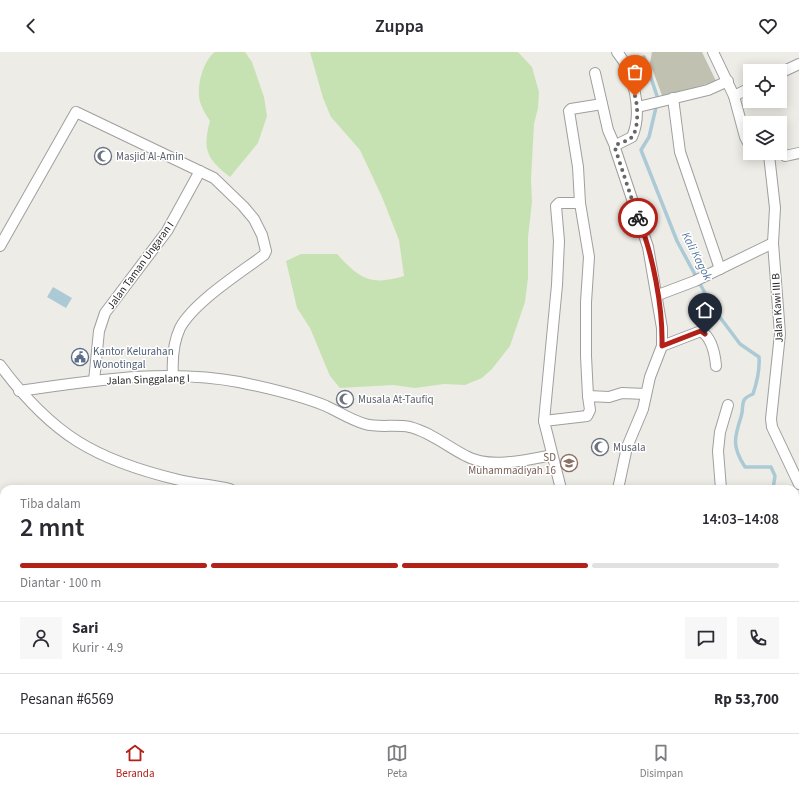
<!DOCTYPE html>
<html lang="id">
<meta charset="utf-8">
<style>
body{margin:0;font-family:"Source Sans 3",sans-serif;background:#f7f7f7;color:#2b2b33;height:100vh;display:flex;flex-direction:column;font-size:15px;white-space:nowrap}
*{box-sizing:border-box;margin:0}
p{font-size:13px;color:#7c7c81}
.icon{flex:none;width:22px;height:22px;fill:none;stroke:currentColor;stroke-width:2;stroke-linecap:round;stroke-linejoin:round}
.map{position:relative;flex:1;overflow:hidden}
.details{position:absolute;left:0px;top:433px;width:799px;height:248px;display:flex;flex-direction:column;background:#fff;border-radius:12px 12px 0 0;box-shadow:0 2px 10px #0003}
.details>*{flex:none}
.tools{position:absolute;left:743px;top:12px;display:grid;gap:8px}
.tools a{display:grid;place-items:center;width:44px;height:44px;border-radius:0px;background:#fff;box-shadow:0 2px 10px #0003;font-size:20px}
.pin{position:absolute;display:grid;place-items:center;width:34px;height:34px;color:#fff;margin:-41px -17px;border-radius:50% 50% 50% 0;rotate:-45deg;box-shadow:0 0 4px #0007}
.pin .icon{rotate:45deg}
.courier{position:absolute;display:grid;place-items:center;width:40px;height:40px;margin:-20px;border:3px solid #b42118;border-radius:50%;background:#fff;color:#222;box-shadow:0 1px 5px #0007}
.overview em{font-style:normal;font-weight:600}
.overview div{display:flex;flex-direction:column-reverse}
.overview{display:flex;align-items:center;justify-content:space-between;height:68px;padding:0 20px}
h1{font-size:26px;font-weight:600;line-height:30px}
.bar{display:grid;grid-template-columns:repeat(4,1fr);gap:6px 4px;align-content:center;height:48px;padding:0 20px}
.bar i{height:5px;border-radius:3px;background:#e1e1e2}
.bar .on{background:#b42118}
.bar p{grid-column:span 4}
.line{display:flex;align-items:center;gap:10px;padding:0 20px;border-top:1px solid #e1e1e2}
.line div{flex:1}
.round{display:grid;place-items:center;flex:none;width:42px;height:42px;border-radius:0px;background:#f7f7f7}
header{display:flex;justify-content:space-between;align-items:center;height:52px;padding:0 20px;background:#fff;font-size:18px;font-weight:600}
.tabs{display:flex;justify-content:space-around;align-items:center;height:56px;border-top:1px solid #e1e1e2;background:#fff;font-size:11px;color:#7c7c81}
.tabs a{display:grid;justify-items:center;gap:2px}
.tabs .on{color:#b42118}
.map>svg:first-child{display:block}
.construction{fill:#c1c1b2}
.grass{fill:#c7e2b2}
.park{fill:#c8f3ce}
.water{fill:#abcad6}
.lines{fill:none;stroke-linecap:round;stroke-linejoin:round}
.stream{stroke:#abcad6;stroke-width:3.5}
.street-casing{stroke:#9f9f9f;stroke-width:12}
.street{stroke:#fff;stroke-width:10}
.done{stroke:#676664;stroke-width:4;stroke-dasharray:0 7.2}
.route{stroke:#b42118;stroke-width:5}
.labels{text-anchor:middle;stroke-width:3;stroke-linejoin:round;paint-order:stroke}
.worship-label{font-size:11px;fill:#5b616d;stroke:#fff;text-anchor:start}
.street-label{font-size:11px;fill:#1e1e1e;stroke:#fff}
.service-label{font-size:11px;fill:#4e5e75;stroke:#fff;text-anchor:start}
.education-label{font-size:11px;fill:#785e54;stroke:#fff;text-anchor:end}
.water-label{font-size:12px;font-style:italic;fill:#5678a2;stroke:#fff}
</style>
<header><svg class="icon" aria-label="back" viewBox="0 0 24 24"><path d="M15 5l-7 7 7 7"/></svg>Zuppa<svg class="icon" aria-label="heart" viewBox="0 0 24 24"><path d="M12 20l-8-8c-3-5 5-10 8-4 3-6 11-1 8 4z"/></svg></header>
<div class="map">
<svg width="799" height="681" viewBox="0 0 799 681">
<rect width="100%" height="100%" fill="#eeece6"/>
<polygon class="construction" points="652,0 702,0 716,29 663,46 650,11"/>
<g class="grass">
<path d="M215,0H245L252,10L264,45L267,64L258,91L230,125C207,107 202,98 210,69C205,61 199,52 199,43C198,29 204,8 215,0Z"/>
<path d="M310,0H518L532,15L539,40L538,56L534,72L531,127L532,150L528,185V226L525,250L510,294L492,317L482,326L465,333L444,332L415,336L393,333L340,336L330,324L310,276L297,256L286,209L301,202H337C360,227 370,234 404,224L399,188L382,145L360,98L331,65L323,46Z"/>
</g>
<g class="park">
<polygon points="521,677 569,677 571,681 513,681"/>
<polygon points="594,677 693,677 694,681 591,681"/>
</g>
<polygon class="water" points="53,235 72,246 66,256 47,245"/>
<g class="lines">
<g class="stream">
<path d="M644,5L658,47L649,85L641,98L677,189L713,256L740,292L759,305C760,318 757,330 753,342C738,348 745,353 741,365C734,386 732,395 745,415H771L775,424L773,437"/>
<polyline points="795,497 799,508"/>
</g>
<g class="street-casing">
<g id="street">
<path d="M617,0C634,20 643,61 632,85L616,93L615,96L648,195L662,276V294L650,325L643,357L627,395L618,437"/>
<polyline points="713,0 734,44 745,85 750,94"/>
<polyline points="595,21 608,78 615,94"/>
<polyline points="780,21 799,12"/>
<polyline points="734,44 750,36"/>
<polyline points="673,46 680,100 720,217"/>
<polyline points="638,55 708,38 728,29"/>
<polyline points="764,101 769,103 775,156 773,191 780,282 771,367 772,375 799,432"/>
<polyline points="785,104 799,101"/>
<path d="M0,194L76,60L214,126L243,154L254,167L262,183L266,199L264,203C240,221 194,250 180,276C173,291 172,308 173,324"/>
<polyline points="658,243 695,229 773,191"/>
<path d="M662,294L701,279C712,286 715,302 716,314"/>
<path d="M0,313C52,383 95,408 179,428C196,432 213,433 230,437"/>
<polyline points="94,329 99,279 105,261 167,179 200,119"/>
<path d="M19,339C92,329 166,316 239,330C268,336 299,343 326,354C339,360 351,368 365,372C379,376 395,372 410,375C430,380 448,395 466,404C489,417 527,408 552,403"/>
<polyline points="588,344 586,304 586,250 589,205 580,151 578,115 569,59 571,57 602,52"/>
<polyline points="544,369 557,233 559,189 556,154 559,151 580,151"/>
<polyline points="561,437 544,369 587,364 590,358 588,344 609,345 622,341 646,342"/>
<polyline points="721,437 718,399 720,380 728,353"/>
<polyline points="795,487 799,488"/>
<polyline points="795,524 795,530"/>
<polyline points="795,567 799,566"/>
<polyline points="0,594 4,592"/>
<polyline points="795,663 799,662"/>
<polyline points="335,677 337,681"/>
<polyline points="739,677 744,681"/>
<polyline points="240,681 247,677"/>
<polyline points="453,681 453,677"/>
<polyline points="722,681 724,677"/>
</g>
</g>
<use href="#street" class="street"/>
</g>
<g class="lines">
<path class="done" d="M635,44C638,54 639,79 631,86C627,89 620,91 616,93L615,96L638,166"/>
<path class="route" d="M638,166C653,202 663,256 662,294L698,280L701,279L705,282"/>
</g>
<defs>
<g id="mosque-ring" transform="scale(0.9)"><circle r="9.5" fill="#fff" stroke="#6b7280" stroke-width="1.5"/><path d="M3.5-4.9A6 6 0 1 0 3.5 4.9A5 5 0 1 1 3.5-4.9Z" fill="#6b7280"/></g>
<g id="civic-ring" transform="scale(0.9)"><circle r="9.5" fill="#fff" stroke="#5c6f8a" stroke-width="1.5"/><path d="M-.6-6.5H3V-4.5H.6V-3L4-1V1h2V6H-6V1h2V-1L-.6-3ZM-1.2 2.5V6h2.4V2.5Z" fill="#5c6f8a"/></g>
<g id="school-ring" transform="scale(0.9)"><circle r="9.5" fill="#fff" stroke="#8d6e63" stroke-width="1.5"/><path d="M0-5L7-2L0 1L-7-2ZM-4 1L0 2.5L4 1V4Q0 6-4 4Z" fill="#8d6e63"/></g>
</defs>
<g fill-rule="evenodd">
<use href="#mosque-ring" x="103" y="104"/>
<use href="#civic-ring" x="80" y="305"/>
<use href="#mosque-ring" x="345" y="347"/>
<use href="#mosque-ring" x="600" y="395"/>
<use href="#school-ring" x="569" y="411"/>
</g>
<g class="labels">
<g class="worship-label">
<text x="116" y="108">Masjid Al-Amin</text>
<text x="358" y="351">Musala At-Taufiq</text>
<text x="613" y="399">Musala</text>
</g>
<g class="street-label">
<text transform="translate(140 213) rotate(-54)" y="4">Jalan Taman Ungaran I</text>
<text transform="translate(777 256) rotate(-93)" y="4">Jalan Kawi III B</text>
<text transform="translate(148 327) rotate(-2)" y="4">Jalan Singgalang I</text>
</g>
<g class="service-label">
<text x="93" y="303">Kantor Kelurahan<tspan x="93" dy="13">Wonotingal</tspan></text>
</g>
<g class="education-label">
<text x="556" y="409">SD<tspan x="556" dy="13">Muhammadiyah 16</tspan></text>
</g>
<g class="water-label">
<text transform="translate(697 204) rotate(63)" y="4">Kali Kagok</text>
</g>
</g>
</svg>
<div class="tools">
<a><svg class="icon" aria-label="locate" viewBox="0 0 24 24"><circle cx="12" cy="12" r="6"/><path d="M12 2v4M12 18v4M2 12h4M18 12h4"/></svg></a>
<a><svg class="icon" aria-label="layers" viewBox="0 0 24 24"><path d="M12 4l9 5-9 5-9-5zM3 14l9 5 9-5"/></svg></a>
</div>
<div class="pin" style="left:635px;top:44px;background:#ea580c"><svg class="icon" aria-label="bag" viewBox="0 0 24 24"><path d="M5 8h14l-1 12H6zM9 8a3 3 0 0 1 6 0"/></svg></div>
<div class="pin" style="left:705px;top:282px;background:#1f2937"><svg class="icon" aria-label="home" viewBox="0 0 24 24"><path d="M3 11l9-7 9 7M6 9v11h12V9"/></svg></div>
<div class="courier" style="left:638px;top:166px"><svg class="icon" aria-label="bike" viewBox="0 0 24 24"><circle cx="6" cy="16" r="4"/><circle cx="18" cy="16" r="4"/><path d="M6 16l4-8h5l3 8M10 8l3 8H6M13 5h3"/></svg></div>
<section class="details">
<div class="overview"><div><h1>2 mnt</h1><p>Tiba dalam</p></div><em>14:03–14:08</em></div>
<div class="bar"><i class="on"></i><i class="on"></i><i class="on"></i><i></i><p>Diantar · 100 m</p></div>
<div class="line" style="height:72px"><a class="round"><svg class="icon" aria-label="person" viewBox="0 0 24 24"><circle cx="12" cy="8" r="4"/><path d="M4 21q1-7 8-7t8 7"/></svg></a><div><b>Sari</b><p>Kurir · 4.9</p></div><a class="round"><svg class="icon" aria-label="chat" viewBox="0 0 24 24"><path d="M4 5h16v11H9l-5 4z"/></svg></a><a class="round"><svg class="icon" aria-label="phone" viewBox="0 0 24 24"><path d="M5 4h4l2 5-3 2q2 4 5 5l2-3 5 2v4C11 20 4 13 5 4z"/></svg></a></div>
<div class="line" style="height:52px"><div>Pesanan #6569</div><b>Rp 53,700</b></div>
</section>
</div>
<nav class="tabs">
<a class="on"><svg class="icon" aria-label="home" viewBox="0 0 24 24"><path d="M3 11l9-7 9 7M6 9v11h12V9"/></svg>Beranda</a>
<a><svg class="icon" aria-label="map" viewBox="0 0 24 24"><path d="M3 6l6-2 6 2 6-2v14l-6 2-6-2-6 2zM9 4v14M15 6v14"/></svg>Peta</a>
<a><svg class="icon" aria-label="saved" viewBox="0 0 24 24"><path d="M7 4h10v16l-5-4-5 4z"/></svg>Disimpan</a>
</nav>
